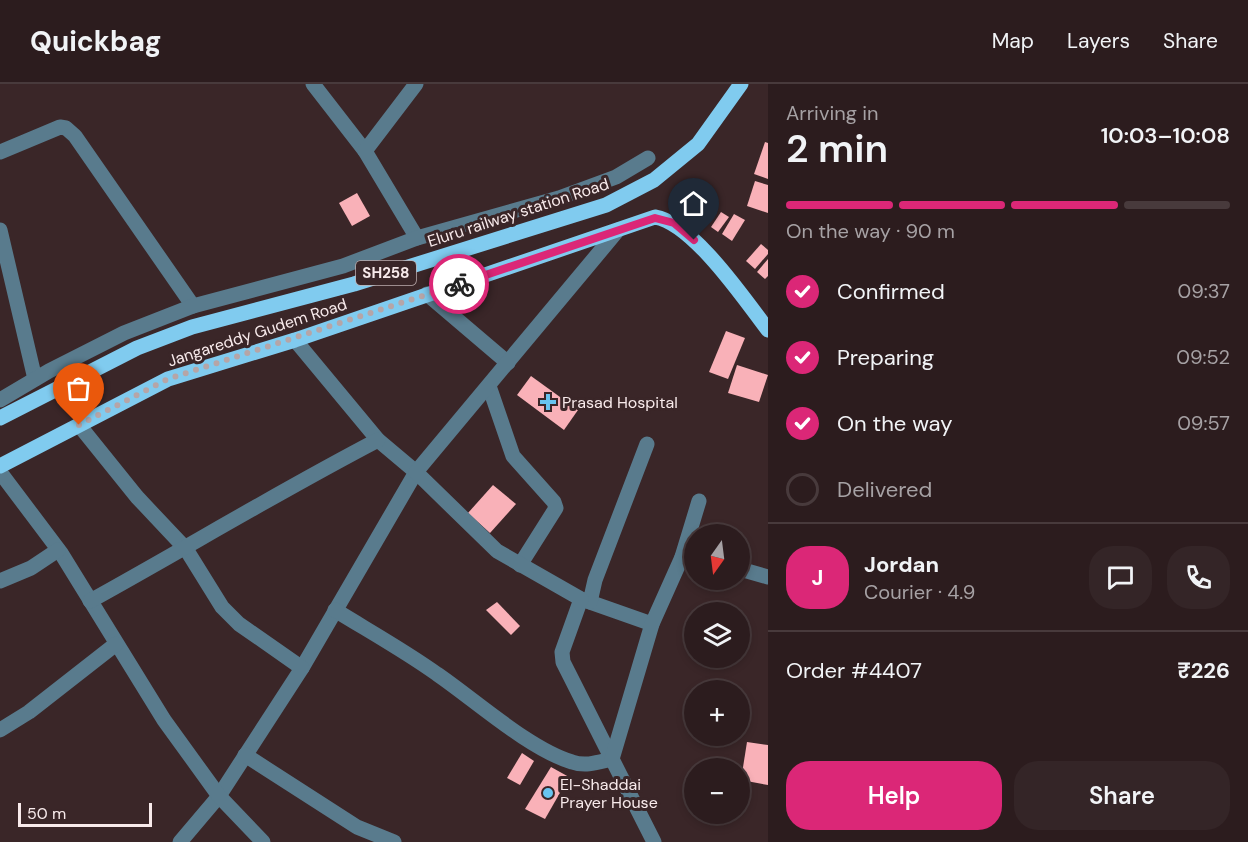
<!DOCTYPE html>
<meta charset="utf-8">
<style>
body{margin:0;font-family:"DM Sans",sans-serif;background:#342527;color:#f1f3f6;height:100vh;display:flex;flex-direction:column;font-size:22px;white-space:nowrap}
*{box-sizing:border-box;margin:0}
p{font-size:20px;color:#a6a1a4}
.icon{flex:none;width:33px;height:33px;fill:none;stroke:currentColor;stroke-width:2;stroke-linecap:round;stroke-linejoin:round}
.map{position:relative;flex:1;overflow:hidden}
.details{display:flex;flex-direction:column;background:#2c1c1e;width:480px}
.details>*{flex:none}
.needle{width:39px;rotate:194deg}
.fabs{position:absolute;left:684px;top:440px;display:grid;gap:12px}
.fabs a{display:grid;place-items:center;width:66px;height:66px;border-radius:50%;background:#2c1c1e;box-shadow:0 3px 9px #0003,0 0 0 2px #483a3c;font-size:30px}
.scale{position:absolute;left:18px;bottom:15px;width:134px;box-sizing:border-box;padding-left:6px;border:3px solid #f8eaeb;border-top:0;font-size:16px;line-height:21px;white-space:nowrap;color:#f8eaeb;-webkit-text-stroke:4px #3a2628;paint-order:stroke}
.pin{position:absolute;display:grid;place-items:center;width:51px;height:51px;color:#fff;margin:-62px -26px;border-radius:50% 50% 50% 0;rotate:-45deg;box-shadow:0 0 6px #0007}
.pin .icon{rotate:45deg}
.courier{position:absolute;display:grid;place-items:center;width:60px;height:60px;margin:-30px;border:4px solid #db2777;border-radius:50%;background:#fff;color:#222;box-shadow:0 2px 8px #0007}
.headline em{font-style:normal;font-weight:600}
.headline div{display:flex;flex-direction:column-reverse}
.headline{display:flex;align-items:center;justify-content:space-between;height:102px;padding:0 18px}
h1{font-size:39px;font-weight:600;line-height:45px}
.bar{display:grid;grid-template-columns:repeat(4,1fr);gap:9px 6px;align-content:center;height:72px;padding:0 18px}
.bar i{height:8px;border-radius:4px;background:#483a3c}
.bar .active{background:#db2777}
.bar p{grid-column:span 4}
.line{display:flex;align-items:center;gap:15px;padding:0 18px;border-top:2px solid #483a3c}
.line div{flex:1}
.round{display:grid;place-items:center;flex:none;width:63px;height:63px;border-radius:24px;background:#342527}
ol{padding:0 18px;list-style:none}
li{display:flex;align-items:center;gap:18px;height:66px}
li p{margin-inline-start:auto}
li .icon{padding:6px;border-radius:50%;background:#db2777;color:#fff;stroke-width:4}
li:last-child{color:#a6a1a4}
li i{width:33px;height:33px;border:3px solid #483a3c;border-radius:50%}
.button{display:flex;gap:12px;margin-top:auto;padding:12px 18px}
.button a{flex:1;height:69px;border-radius:24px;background:#db2777;color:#fff;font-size:24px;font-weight:600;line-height:69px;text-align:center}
.button a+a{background:#342527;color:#f1f3f6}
header{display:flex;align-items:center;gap:36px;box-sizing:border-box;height:84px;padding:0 30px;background:#2c1c1e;border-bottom:2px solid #483a3c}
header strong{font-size:28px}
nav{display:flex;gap:33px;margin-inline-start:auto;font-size:21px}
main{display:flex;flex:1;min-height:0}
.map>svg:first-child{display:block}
.building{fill:#f9b1b8}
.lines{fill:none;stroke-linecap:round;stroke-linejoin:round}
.minor{stroke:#597b8d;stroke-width:15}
.major{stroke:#80cbef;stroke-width:15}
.done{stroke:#b6a5a7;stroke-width:6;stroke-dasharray:0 10.8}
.route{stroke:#db2777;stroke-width:8}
.poi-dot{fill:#68c4f0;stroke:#3a2628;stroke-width:2}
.labels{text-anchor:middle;stroke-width:6;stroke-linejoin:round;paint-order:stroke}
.shield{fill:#3a2628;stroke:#bfafb0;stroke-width:1.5}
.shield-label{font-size:15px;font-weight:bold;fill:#f8eaeb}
.street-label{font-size:16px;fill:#f8eaeb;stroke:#3a2628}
.poi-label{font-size:16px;fill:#f8eaeb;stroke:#3a2628;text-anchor:start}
</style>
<header>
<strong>Quickbag</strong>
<nav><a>Map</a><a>Layers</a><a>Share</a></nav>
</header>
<main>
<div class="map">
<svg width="768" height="758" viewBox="0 0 768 758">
<rect width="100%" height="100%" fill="#3a2628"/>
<g class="building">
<polygon points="765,58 768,59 768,95 754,90"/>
<polygon points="755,97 768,101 768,129 747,122"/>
<polygon points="357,109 370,132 352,142 339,119"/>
<polygon points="692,109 718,125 708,140 683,124"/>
<polygon points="721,128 729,133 718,148 711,143"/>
<polygon points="734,130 745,136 732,157 722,150"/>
<polygon points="761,160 768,166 768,170 755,185 746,177"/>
<polygon points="768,175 768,192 765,195 757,188"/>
<polygon points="726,247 745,254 728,295 709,288"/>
<polygon points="737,281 768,291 759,318 728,309"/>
<polygon points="531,292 578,326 564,346 517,311"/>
<polygon points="493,401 516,420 490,449 468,429"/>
<polygon points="497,518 520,542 511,551 486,526"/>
<polygon points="747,658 768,661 768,701 741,696"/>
<polygon points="522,669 534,677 520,701 507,694"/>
<polygon points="551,683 569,693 545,735 525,725"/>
</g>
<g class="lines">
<g class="minor">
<polyline points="313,0 365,67"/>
<polyline points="416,0 365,67 417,154"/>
<polyline points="0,68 60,43 66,44 75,52 193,222"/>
<polyline points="0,146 35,295"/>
<polyline points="427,210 508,279"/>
<polyline points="295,256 378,356 416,388 302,584"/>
<polyline points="489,302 513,372 554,418 556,424 520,481"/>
<polyline points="0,316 49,287 124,249 193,222 343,182 417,154 559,114 616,93 648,74"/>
<polyline points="79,341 137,413 186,465 222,523 239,540 302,584 219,712 180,758"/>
<polyline points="0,388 61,469 164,636 219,712 263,758"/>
<polyline points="682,473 699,417"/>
<polyline points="740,485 768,493"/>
<polyline points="0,497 31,484 58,466"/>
<polyline points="581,515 652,540"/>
<path d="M90,517C186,464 280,407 378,356"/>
<polyline points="590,518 595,496 647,360"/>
<path d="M335,526C369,547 405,567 437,590C475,616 529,665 572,678C586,683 599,678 612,675L563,578L562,568L581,515L497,467L416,388L618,146"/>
<polyline points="0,646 29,628 116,560"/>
<polyline points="245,671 357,743 394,758"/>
<polyline points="654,758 612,675 652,540 682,473 694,473"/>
</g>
<g class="major">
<polyline points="0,334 137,264 192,243 354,200 606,121 654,96 698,60 741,0"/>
<path d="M0,382L168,295L295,256L655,133C693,139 745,216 768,246"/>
</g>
</g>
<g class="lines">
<polyline class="done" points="79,341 168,295 459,200"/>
<polyline class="route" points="459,200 655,134 674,139 694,156"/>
</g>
<g class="poi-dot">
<path d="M545 309h6v6h6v6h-6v6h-6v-6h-6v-6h6z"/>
<circle cx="548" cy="709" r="6"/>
</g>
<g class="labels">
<rect class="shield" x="356" y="177" width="60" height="24" rx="4.5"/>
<g class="shield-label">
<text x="386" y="194">SH258</text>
</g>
<g class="street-label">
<text transform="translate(518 128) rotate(-18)" y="6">Eluru railway station Road</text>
<text transform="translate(257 248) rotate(-18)" y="6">Jangareddy Gudem Road</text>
</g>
<g class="poi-label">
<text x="562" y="324">Prasad Hospital</text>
<text x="560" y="706">El-Shaddai<tspan x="560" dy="18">Prayer House</tspan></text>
</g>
</g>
</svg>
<div class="fabs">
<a><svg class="needle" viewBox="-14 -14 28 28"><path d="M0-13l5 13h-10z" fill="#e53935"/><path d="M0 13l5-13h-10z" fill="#a6a1a4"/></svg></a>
<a><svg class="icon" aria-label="layers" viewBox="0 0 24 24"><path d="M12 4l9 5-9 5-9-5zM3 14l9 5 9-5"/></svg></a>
<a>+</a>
<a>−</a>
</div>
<div class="scale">50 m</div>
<div class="pin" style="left:79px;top:341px;background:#ea580c"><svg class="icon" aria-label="bag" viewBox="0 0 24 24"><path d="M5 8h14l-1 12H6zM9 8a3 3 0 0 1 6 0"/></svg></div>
<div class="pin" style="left:694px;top:156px;background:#1f2937"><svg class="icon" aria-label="home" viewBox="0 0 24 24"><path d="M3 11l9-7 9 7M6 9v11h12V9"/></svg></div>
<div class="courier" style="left:459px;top:200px"><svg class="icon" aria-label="bike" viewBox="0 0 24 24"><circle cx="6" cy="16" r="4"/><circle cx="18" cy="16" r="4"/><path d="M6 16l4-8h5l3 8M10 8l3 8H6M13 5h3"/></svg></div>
</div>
<section class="details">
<div class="headline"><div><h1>2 min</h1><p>Arriving in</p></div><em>10:03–10:08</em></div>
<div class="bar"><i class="active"></i><i class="active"></i><i class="active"></i><i></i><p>On the way · 90 m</p></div>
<ol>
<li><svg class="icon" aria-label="check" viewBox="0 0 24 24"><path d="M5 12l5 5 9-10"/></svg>Confirmed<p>09:37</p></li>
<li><svg class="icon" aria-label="check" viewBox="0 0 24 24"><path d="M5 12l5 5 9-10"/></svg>Preparing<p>09:52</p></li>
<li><svg class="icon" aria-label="check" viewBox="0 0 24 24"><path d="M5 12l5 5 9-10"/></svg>On the way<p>09:57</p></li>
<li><i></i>Delivered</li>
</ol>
<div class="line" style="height:108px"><b class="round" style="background:#db2777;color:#fff">J</b><div><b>Jordan</b><p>Courier · 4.9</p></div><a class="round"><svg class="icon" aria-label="chat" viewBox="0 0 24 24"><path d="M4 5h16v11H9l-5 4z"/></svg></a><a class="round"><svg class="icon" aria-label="phone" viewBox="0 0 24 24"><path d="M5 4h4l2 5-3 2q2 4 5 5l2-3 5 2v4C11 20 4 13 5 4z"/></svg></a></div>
<div class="line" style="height:78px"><div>Order #4407</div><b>₹226</b></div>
<div class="button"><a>Help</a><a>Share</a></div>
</section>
</main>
